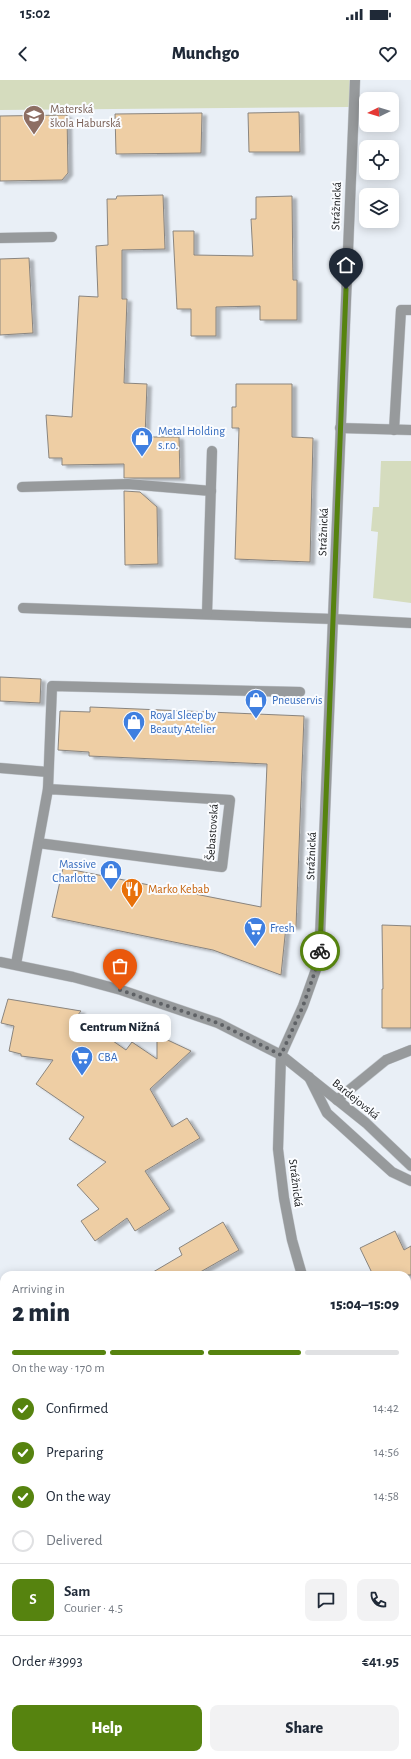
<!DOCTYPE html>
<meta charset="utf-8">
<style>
body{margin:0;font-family:"Alegreya Sans",sans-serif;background:#f2f2f3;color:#1f2937;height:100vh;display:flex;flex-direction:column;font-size:15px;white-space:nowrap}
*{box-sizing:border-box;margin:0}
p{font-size:13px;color:#747a83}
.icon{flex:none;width:22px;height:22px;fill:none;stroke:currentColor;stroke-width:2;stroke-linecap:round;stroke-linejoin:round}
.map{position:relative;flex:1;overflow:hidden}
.side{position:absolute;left:0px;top:1191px;width:411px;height:488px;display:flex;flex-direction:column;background:#fff;border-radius:12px 12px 0 0;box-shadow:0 2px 10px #0003}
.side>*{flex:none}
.needle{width:26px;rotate:265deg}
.buttons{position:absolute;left:359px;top:12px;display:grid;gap:8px}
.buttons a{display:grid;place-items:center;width:40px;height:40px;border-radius:8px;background:#fff;box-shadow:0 2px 10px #0003;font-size:20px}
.pin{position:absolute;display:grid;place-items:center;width:34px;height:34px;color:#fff;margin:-41px -17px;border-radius:50% 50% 50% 0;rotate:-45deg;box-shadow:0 0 4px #0007}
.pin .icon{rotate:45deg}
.courier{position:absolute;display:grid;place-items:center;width:40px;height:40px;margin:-20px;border:3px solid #56830f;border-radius:50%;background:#fff;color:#222;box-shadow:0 1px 5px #0007}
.bubble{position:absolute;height:28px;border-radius:8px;background:#fff;box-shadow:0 2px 10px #0003;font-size:13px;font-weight:800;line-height:28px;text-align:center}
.headline em{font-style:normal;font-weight:800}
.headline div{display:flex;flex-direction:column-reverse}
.headline{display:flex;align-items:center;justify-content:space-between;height:68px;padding:0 12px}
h1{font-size:26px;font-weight:800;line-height:30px}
.bar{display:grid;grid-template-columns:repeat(4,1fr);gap:6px 4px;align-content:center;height:48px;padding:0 12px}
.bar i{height:5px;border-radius:3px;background:#e0e1e3}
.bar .on{background:#56830f}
.bar p{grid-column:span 4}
.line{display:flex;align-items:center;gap:10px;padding:0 12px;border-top:1px solid #e0e1e3}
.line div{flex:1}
.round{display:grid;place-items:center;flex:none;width:42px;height:42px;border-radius:8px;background:#f2f2f3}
ol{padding:0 12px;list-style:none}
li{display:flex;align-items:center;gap:12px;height:44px}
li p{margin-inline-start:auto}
li .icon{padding:4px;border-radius:50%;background:#56830f;color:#fff;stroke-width:4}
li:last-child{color:#747a83}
li i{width:22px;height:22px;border:2px solid #e0e1e3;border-radius:50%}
.primary-button{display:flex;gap:8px;margin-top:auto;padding:8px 12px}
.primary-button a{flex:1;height:46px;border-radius:8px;background:#56830f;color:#fff;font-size:16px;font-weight:800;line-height:46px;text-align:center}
.primary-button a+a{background:#f2f2f3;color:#1f2937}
.status{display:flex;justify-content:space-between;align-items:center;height:28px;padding:0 20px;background:#fff;direction:ltr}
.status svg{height:11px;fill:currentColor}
header{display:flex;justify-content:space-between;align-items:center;height:52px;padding:0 12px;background:#fff;font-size:18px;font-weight:800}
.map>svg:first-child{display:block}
.green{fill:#d5dcbe}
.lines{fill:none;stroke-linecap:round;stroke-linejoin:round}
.stream{stroke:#71a5be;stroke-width:8}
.building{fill:#eecea4;stroke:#8a857f;filter:url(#shadow)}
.lane-casing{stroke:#c7ccd2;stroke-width:11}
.street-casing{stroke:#c7ccd2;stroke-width:11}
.lane{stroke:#979a9c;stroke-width:10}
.street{stroke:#979a9c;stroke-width:10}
.done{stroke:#5e6165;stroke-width:4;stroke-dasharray:0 7.2}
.route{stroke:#56830f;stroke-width:5}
.labels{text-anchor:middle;stroke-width:4;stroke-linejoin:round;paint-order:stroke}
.education-label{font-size:12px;fill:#785e54;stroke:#fafcff;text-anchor:start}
.street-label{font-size:12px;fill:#131517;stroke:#fafcff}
.shop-label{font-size:12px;fill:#366cbe;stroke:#fafcff;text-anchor:start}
.food-label{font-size:12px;fill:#c56008;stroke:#fafcff;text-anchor:start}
</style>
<div class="status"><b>15:02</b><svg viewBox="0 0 49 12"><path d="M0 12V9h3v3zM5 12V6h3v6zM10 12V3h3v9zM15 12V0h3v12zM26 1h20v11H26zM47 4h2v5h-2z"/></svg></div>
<header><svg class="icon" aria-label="back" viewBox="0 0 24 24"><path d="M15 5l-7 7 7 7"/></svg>Munchgo<svg class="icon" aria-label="heart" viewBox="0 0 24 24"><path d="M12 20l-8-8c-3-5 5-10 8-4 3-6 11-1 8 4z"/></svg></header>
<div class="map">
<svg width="411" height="1679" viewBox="0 0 411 1679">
<defs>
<filter id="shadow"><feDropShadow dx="4.5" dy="2.5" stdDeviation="1" flood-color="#0004"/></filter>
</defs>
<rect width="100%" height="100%" fill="#e9eff6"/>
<g class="green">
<polygon points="0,0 350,0 349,27 0,30"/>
<polygon points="381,381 411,381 411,523 373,518 378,452 371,451 373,427 379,427"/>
</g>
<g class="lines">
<g class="stream">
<polyline points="0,1644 4,1646"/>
<polyline points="70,1675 76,1679"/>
</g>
</g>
<g class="building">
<polygon points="299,32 300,72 249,72 248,33"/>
<polygon points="202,33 201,73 116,74 115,34"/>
<polygon points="67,35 68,93 62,100 0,101 0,36"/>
<polygon points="163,115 165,169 122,170 122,219 127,219 124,303 147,304 145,357 179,357 180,398 124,398 124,384 62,385 62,378 49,378 46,335 72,337 79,216 98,217 96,166 108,165 107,119 116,119 117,116"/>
<polygon points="292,116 293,200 297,200 297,240 260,240 260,226 216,227 216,256 191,256 191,229 177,229 173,151 194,151 194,175 253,176 251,139 256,139 256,117"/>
<polygon points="29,178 33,253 0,255 0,179"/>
<polygon points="236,304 292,304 292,357 313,358 310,482 235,479 239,348 232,348 232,327 236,327"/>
<polygon points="124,411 140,412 157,427 158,484 125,485"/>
<polygon points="0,597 41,599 40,623 0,621"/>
<polygon points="90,627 304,636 296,847 286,846 281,895 213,870 52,837 63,788 261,827 267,684 89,676 89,672 58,670 60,631 90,632"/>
<polygon points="382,845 411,846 411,948 382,948 382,909 383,909"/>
<polygon points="8,919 81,931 77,936 126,970 132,962 157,979 157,955 191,971 150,1009 172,1047 187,1038 200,1058 145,1091 170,1129 135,1151 127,1138 95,1161 81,1141 99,1129 77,1105 106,1082 69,1059 84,1037 36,1004 53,980 21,976 21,974 9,971 14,946 1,943"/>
<polygon points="223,1142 239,1170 195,1195 148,1195 182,1175 179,1168"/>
<polygon points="395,1151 404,1170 411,1166 411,1195 373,1195 360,1168"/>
</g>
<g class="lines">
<g class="lane-casing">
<g id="lane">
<polyline points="394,350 401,230 411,230"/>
<polyline points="22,407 128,404 211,411"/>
<polyline points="23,528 333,539"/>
<polyline points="207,534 212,371"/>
<polyline points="0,688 48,692"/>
<polyline points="48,709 52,606 300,612"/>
<polyline points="16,884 48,709 230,720 222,787 38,763"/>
<polyline points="309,997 327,1033 392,1092 411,1101"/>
<polyline points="337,1020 386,980 411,970"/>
</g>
</g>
<g class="street-casing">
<g id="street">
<polyline points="0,158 52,157"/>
<polyline points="340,348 411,350"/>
<polyline points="333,539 411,543"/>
<polyline points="0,882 73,897 121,910 218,943 281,975 366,1043 411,1086"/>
<polyline points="302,1195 292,1160 284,1118 278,1069 281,975 303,926 319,881 355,0"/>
<polyline points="0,1587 4,1588"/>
<polyline points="123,1675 127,1679"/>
<polyline points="280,1679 285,1675"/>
</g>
</g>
<use href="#lane" class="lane"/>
<use href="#street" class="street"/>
</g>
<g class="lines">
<polyline class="done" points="120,910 218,943 281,975 303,926 319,880 320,871"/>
<polyline class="route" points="320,871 346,209"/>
</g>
<defs>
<g id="school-pin" transform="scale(1.15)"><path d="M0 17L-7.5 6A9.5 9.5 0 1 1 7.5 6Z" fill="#8d6e63" stroke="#fafcff"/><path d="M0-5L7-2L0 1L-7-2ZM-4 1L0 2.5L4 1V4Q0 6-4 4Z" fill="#fff"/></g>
<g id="shop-pin" transform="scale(1.15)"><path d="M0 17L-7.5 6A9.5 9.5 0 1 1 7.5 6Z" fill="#3f7fe0" stroke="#fafcff"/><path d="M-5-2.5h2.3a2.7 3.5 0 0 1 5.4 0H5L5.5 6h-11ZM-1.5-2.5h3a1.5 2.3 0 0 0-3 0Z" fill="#fff"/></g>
<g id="restaurant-pin" transform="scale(1.15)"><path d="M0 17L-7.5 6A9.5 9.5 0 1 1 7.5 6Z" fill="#e8710a" stroke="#fafcff"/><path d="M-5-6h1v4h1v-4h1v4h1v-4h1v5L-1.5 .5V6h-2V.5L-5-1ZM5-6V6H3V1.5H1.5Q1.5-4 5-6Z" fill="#fff"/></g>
<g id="supermarket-pin" transform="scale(1.15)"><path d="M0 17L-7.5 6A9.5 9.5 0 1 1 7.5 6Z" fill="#3f7fe0" stroke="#fafcff"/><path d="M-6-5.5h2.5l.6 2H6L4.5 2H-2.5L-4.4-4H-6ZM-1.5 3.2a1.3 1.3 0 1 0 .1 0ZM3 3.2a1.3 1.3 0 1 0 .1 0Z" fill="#fff"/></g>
</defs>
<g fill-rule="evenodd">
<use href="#school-pin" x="34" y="36"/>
<use href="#shop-pin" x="142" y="358"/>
<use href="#shop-pin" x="256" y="620"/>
<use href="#shop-pin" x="134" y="642"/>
<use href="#shop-pin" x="111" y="791"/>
<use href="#restaurant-pin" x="132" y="809"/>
<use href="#supermarket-pin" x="255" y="848"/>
<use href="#supermarket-pin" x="82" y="977"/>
</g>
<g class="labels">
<g class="education-label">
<text x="50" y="33">Materská<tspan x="50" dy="14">škola Haburská</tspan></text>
</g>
<g class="street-label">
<text transform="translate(336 126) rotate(-88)" y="4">Strážnická</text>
<text transform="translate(323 452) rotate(-88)" y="4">Strážnická</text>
<text transform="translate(212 752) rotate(-86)" y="4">Šebastovská</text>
<text transform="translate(311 776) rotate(-88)" y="4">Strážnická</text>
<text transform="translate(356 1019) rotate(39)" y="4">Bardejovská</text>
<text transform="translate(296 1103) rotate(83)" y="4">Strážnická</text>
</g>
<g class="shop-label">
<text x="158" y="355">Metal Holding<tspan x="158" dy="14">s.r.o.</tspan></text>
<text x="272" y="624">Pneuservis</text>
<text x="150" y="639">Royal Sleep by<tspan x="150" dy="14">Beauty Atelier</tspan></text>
<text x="96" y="788" text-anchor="end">Massive<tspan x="96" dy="14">Charlotte</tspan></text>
<text x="270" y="852">Fresh</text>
<text x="98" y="981">CBA</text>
</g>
<g class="food-label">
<text x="148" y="813">Marko Kebab</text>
</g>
</g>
</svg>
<div class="buttons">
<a><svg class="needle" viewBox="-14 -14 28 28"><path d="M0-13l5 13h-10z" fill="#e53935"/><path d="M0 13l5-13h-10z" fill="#747a83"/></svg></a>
<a><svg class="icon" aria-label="locate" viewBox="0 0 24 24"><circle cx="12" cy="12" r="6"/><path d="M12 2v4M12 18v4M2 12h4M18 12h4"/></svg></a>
<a><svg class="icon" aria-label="layers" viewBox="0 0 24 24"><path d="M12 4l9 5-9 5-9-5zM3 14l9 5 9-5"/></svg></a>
</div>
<div class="pin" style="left:120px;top:910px;background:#ea580c"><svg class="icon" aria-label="bag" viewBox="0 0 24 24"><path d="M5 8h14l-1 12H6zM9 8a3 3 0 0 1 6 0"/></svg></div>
<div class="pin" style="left:346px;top:209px;background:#1f2937"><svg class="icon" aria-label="home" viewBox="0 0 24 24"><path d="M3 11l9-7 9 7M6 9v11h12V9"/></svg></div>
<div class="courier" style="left:320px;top:871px"><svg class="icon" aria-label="bike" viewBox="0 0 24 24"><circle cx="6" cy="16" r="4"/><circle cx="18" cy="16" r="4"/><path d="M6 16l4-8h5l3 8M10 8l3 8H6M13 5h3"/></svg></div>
<div class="bubble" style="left:69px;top:934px;width:102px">Centrum Nižná</div>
<section class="side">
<div class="headline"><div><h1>2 min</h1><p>Arriving in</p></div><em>15:04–15:09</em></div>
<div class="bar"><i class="on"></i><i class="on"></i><i class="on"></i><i></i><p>On the way · 170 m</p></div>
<ol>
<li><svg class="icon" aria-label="check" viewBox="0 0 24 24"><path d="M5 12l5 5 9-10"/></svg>Confirmed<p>14:42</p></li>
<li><svg class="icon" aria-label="check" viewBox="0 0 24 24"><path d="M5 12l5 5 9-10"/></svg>Preparing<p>14:56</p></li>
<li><svg class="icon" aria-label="check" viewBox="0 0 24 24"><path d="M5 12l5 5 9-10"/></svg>On the way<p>14:58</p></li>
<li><i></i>Delivered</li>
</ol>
<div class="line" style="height:72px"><b class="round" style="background:#56830f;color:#fff">S</b><div><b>Sam</b><p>Courier · 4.5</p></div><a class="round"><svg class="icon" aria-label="chat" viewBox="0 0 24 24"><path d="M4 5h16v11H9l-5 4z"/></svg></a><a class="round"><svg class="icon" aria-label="phone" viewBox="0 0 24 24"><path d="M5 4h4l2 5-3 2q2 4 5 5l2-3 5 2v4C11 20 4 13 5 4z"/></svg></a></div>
<div class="line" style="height:52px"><div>Order #3993</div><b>€41.95</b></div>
<div class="primary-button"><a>Help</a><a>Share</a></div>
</section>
</div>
